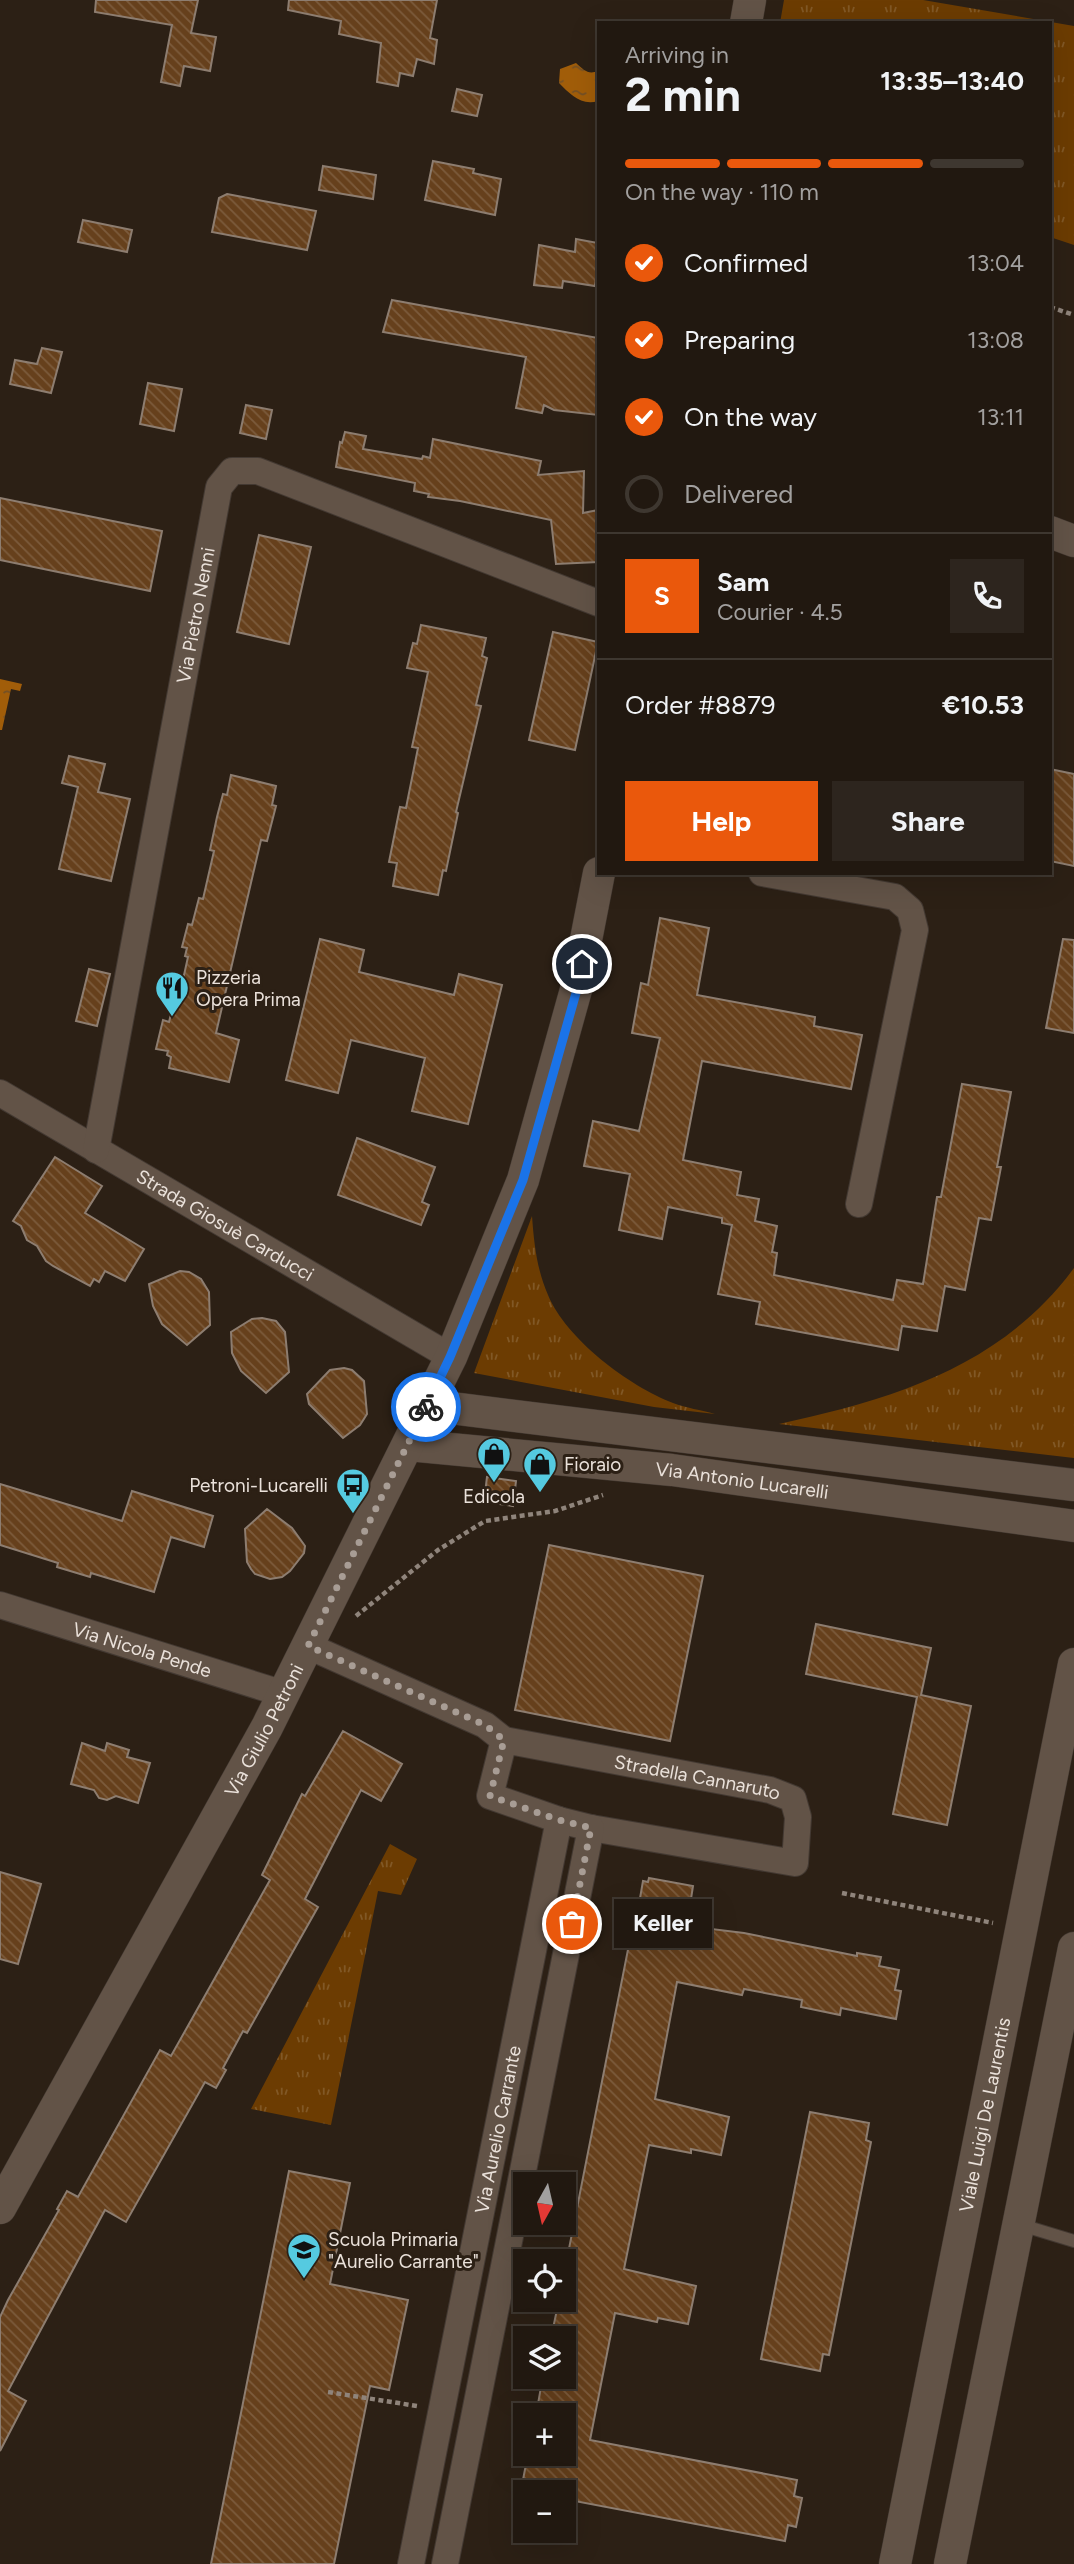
<!DOCTYPE html>
<meta charset="utf-8">
<style>
body{margin:0;font-family:Figtree,sans-serif;background:#2d251e;color:#f1f3f6;height:100vh;display:flex;flex-direction:column;font-size:26px;white-space:nowrap}
*{box-sizing:border-box;margin:0}
p{font-size:23px;color:#a2a09f}
.icon{flex:none;width:38px;height:38px;fill:none;stroke:currentColor;stroke-width:2;stroke-linecap:round;stroke-linejoin:round}
.map{position:relative;flex:1;overflow:hidden}
.panel{position:absolute;left:597px;top:21px;width:455px;height:854px;display:flex;flex-direction:column;background:#211810;border-radius:0px;box-shadow:0 7px 28px #0002,0 0 0 2px #3e3730}
.panel>*{flex:none}
.needle{width:46px;rotate:188deg}
.controls{position:absolute;left:513px;top:2172px;display:grid;gap:14px}
.controls a{display:grid;place-items:center;width:63px;height:63px;border-radius:0px;background:#211810;box-shadow:0 7px 28px #0002,0 0 0 2px #3e3730;font-size:35px}
.pin{position:absolute;display:grid;place-items:center;width:60px;height:60px;color:#fff;margin:-30px;border:4px solid #fff;border-radius:50%;box-shadow:0 2px 7px #0007}
.courier{position:absolute;display:grid;place-items:center;width:70px;height:70px;margin:-35px;border:5px solid #1a73e8;border-radius:50%;background:#fff;color:#222;box-shadow:0 2px 9px #0007}
.bubble{position:absolute;height:49px;border-radius:0px;background:#211810;box-shadow:0 7px 28px #0002,0 0 0 2px #3e3730;font-size:23px;font-weight:700;line-height:49px;text-align:center}
.overview em{font-style:normal;font-weight:700}
.overview div{display:flex;flex-direction:column-reverse}
.overview{display:flex;align-items:center;justify-content:space-between;height:119px;padding:0 28px}
h1{font-size:46px;font-weight:700;line-height:52px}
.bar{display:grid;grid-template-columns:repeat(4,1fr);gap:10px 7px;align-content:center;height:84px;padding:0 28px}
.bar i{height:9px;border-radius:5px;background:#3e3730}
.bar .on{background:#ea580c}
.bar p{grid-column:span 4}
.line{display:flex;align-items:center;gap:18px;padding:0 28px;border-top:2px solid #3e3730}
.line div{flex:1}
.round{display:grid;place-items:center;flex:none;width:74px;height:74px;border-radius:0px;background:#2d251e}
ol{padding:0 28px;list-style:none}
li{display:flex;align-items:center;gap:21px;height:77px}
li p{margin-inline-start:auto}
li .icon{padding:7px;border-radius:50%;background:#ea580c;color:#fff;stroke-width:4}
li:last-child{color:#a2a09f}
li i{width:38px;height:38px;border:4px solid #3e3730;border-radius:50%}
.button{display:flex;gap:14px;margin-top:auto;padding:14px 28px}
.button a{flex:1;height:80px;border-radius:0px;background:#ea580c;color:#fff;font-size:28px;font-weight:700;line-height:80px;text-align:center}
.button a+a{background:#2d251e;color:#f1f3f6}
.map>svg:first-child{display:block}
.grass{fill:url(#grass-tufts)}
.water{fill:url(#water-ripples)}
.building{fill:url(#building-back-hatch);stroke:#8d7d70;stroke-width:2}
.lines{fill:none;stroke-linecap:round;stroke-linejoin:round}
.service-casing{stroke:#433932;stroke-width:14}
.minor-casing{stroke:#433932;stroke-width:28}
.tertiary-casing{stroke:#433932;stroke-width:33}
.path{stroke:#8f847b;stroke-width:4.5;stroke-dasharray:5 3.5;stroke-linecap:butt}
.service{stroke:#625347;stroke-width:12}
.minor{stroke:#625347;stroke-width:26}
.tertiary{stroke:#625347;stroke-width:32}
.done{stroke:#a89d95;stroke-width:7;stroke-dasharray:0 12.6}
.route{stroke:#1a73e8;stroke-width:9}
.labels{text-anchor:middle;stroke-width:6;stroke-linejoin:round;paint-order:stroke}
.street-label{font-size:19px;fill:#eae1da;stroke:#2c2015}
.poi-label{font-size:19px;fill:#eae1da;stroke:#2c2015;text-anchor:start}
</style>
<div class="map">
<svg width="1074" height="2564" viewBox="0 0 1074 2564">
<defs>
<pattern id="grass-tufts" width="24" height="20" patternUnits="userSpaceOnUse" patternTransform="scale(1.75)"><rect width="24" height="20" fill="#6c3c02"/><path d="M3 7l-1-3M5 7V3M7 7l1-3M15 17l-1-3M17 17v-4M19 17l1-3" fill="none" stroke="#815826"/></pattern>
<pattern id="water-ripples" width="26" height="14" patternUnits="userSpaceOnUse" patternTransform="scale(1.75)"><rect width="26" height="14" fill="#a15d09"/><path d="M2 4q2-2 4 0t4 0M15 11q2-2 4 0t4 0" fill="none" stroke="#745025"/></pattern>
<pattern id="building-back-hatch" width="6" height="6" patternUnits="userSpaceOnUse" patternTransform="scale(1.75)"><rect width="6" height="6" fill="#66401c"/><path d="M-1 5l2 2M0 0l6 6M5-1l2 2" fill="none" stroke="#7c5b3c"/></pattern>
</defs>
<rect width="100%" height="100%" fill="#2c2015"/>
<g class="grass">
<polygon points="784,0 923,0 1074,26 1074,245 1050,237 1050,23 780,23"/>
<path d="M532,1216C534,1244 537,1270 548,1295C566,1339 629,1386 673,1403C686,1408 701,1410 715,1414L654,1407L474,1373Z"/>
<path d="M1074,1268V1458L779,1424C893,1399 1001,1367 1074,1268Z"/>
<polygon points="390,1844 417,1859 401,1895 378,1891 331,2125 251,2109"/>
</g>
<g class="water">
<path d="M576,63C584,70 588,75 598,71V101C581,106 570,94 559,83L560,69Z"/>
<polygon points="0,679 22,684 20,691 11,689 2,730 0,730"/>
</g>
<g class="building">
<polygon points="96,0 198,0 191,33 216,37 210,71 184,66 180,86 161,82 172,25 95,12"/>
<polygon points="289,0 437,0 430,38 437,40 434,64 417,59 413,76 400,73 398,86 377,82 381,43 339,34 341,21 288,10"/>
<polygon points="457,89 482,95 477,116 452,111"/>
<polygon points="433,161 474,169 473,173 501,179 495,215 425,200"/>
<polygon points="323,166 376,175 373,199 319,190"/>
<polygon points="227,194 316,211 307,250 212,232 219,198"/>
<polygon points="83,220 132,230 127,252 78,242"/>
<polygon points="576,239 598,243 598,266 595,286 563,281 562,288 534,285 539,245 575,252"/>
<polygon points="392,300 598,338 598,415 554,410 544,405 542,413 516,408 526,357 383,332"/>
<polygon points="42,348 62,352 51,393 10,384 15,360 37,364"/>
<polygon points="148,383 182,389 174,431 140,424"/>
<polygon points="246,405 272,410 266,439 240,433"/>
<polygon points="345,432 366,436 363,449 422,459 423,456 430,458 433,439 541,461 538,475 584,471 583,513 598,510 598,562 556,564 551,520 460,501 428,497 429,494 414,491 415,483 336,467 340,442 342,443"/>
<polygon points="0,498 162,531 150,591 0,560"/>
<polygon points="259,535 311,547 289,644 237,632"/>
<polygon points="421,625 486,638 482,656 487,658 476,705 481,706 456,812 458,813 446,871 443,870 438,895 393,886 397,863 389,862 400,807 406,808 418,748 412,747 428,672 407,668 413,643 417,644"/>
<polygon points="553,632 598,642 575,750 529,740"/>
<polygon points="69,756 105,764 98,792 130,799 111,881 59,869 78,787 62,783"/>
<polygon points="1050,769 1074,774 1074,866 1050,861"/>
<polygon points="231,775 276,786 272,805 276,806 267,841 261,840 216,1033 239,1040 229,1082 169,1068 171,1057 167,1055 168,1051 156,1049 163,1020 169,1022 173,1006 177,1007 188,957 185,956 187,948 182,947 188,924 192,925 199,898 203,899 214,851 210,850 217,817 223,794 227,795"/>
<polygon points="660,918 709,928 697,995 815,1017 814,1026 862,1035 851,1089 702,1061 683,1160 741,1172 737,1195 759,1199 755,1221 777,1226 772,1252 777,1253 774,1275 893,1300 897,1280 923,1284 937,1197 941,1197 962,1084 1011,1092 997,1167 1001,1167 991,1220 979,1218 965,1290 945,1286 937,1331 902,1326 898,1350 756,1324 760,1302 718,1294 732,1225 722,1223 722,1218 668,1207 662,1239 619,1230 630,1174 584,1166 593,1121 639,1131 660,1038 632,1033 641,983 648,985"/>
<polygon points="320,939 364,950 359,972 454,995 459,974 502,985 468,1124 412,1111 425,1058 351,1040 338,1093 286,1080"/>
<polygon points="1063,939 1074,940 1074,1033 1046,1028"/>
<polygon points="89,969 110,974 97,1026 76,1021"/>
<polygon points="357,1138 435,1167 422,1202 429,1205 421,1225 338,1195"/>
<polygon points="55,1157 102,1186 85,1213 144,1249 125,1281 105,1271 99,1282 94,1279 90,1286 53,1266 46,1261 37,1246 27,1240 21,1226 13,1221"/>
<polygon points="180,1271 189,1272 201,1279 209,1292 210,1325 187,1345 162,1324 153,1306 149,1284"/>
<polygon points="262,1318 276,1321 285,1332 289,1372 266,1393 241,1371 232,1353 231,1332 252,1319"/>
<polygon points="344,1368 352,1370 364,1381 367,1414 360,1425 343,1438 309,1404 307,1394 330,1370"/>
<polygon points="487,1477 516,1481 513,1506 484,1502"/>
<polygon points="0,1484 122,1521 132,1491 213,1516 204,1547 171,1537 154,1592 91,1573 90,1577 57,1567 58,1563 0,1545"/>
<polygon points="267,1509 292,1528 305,1546 304,1553 290,1571 282,1577 270,1579 255,1574 251,1569 247,1562 245,1529"/>
<polygon points="549,1545 703,1576 670,1741 515,1710"/>
<polygon points="816,1624 931,1648 921,1695 971,1706 947,1825 893,1814 917,1697 806,1674"/>
<polygon points="343,1731 402,1764 381,1801 361,1790 305,1899 318,1907 247,2033 243,2031 223,2068 226,2070 216,2088 205,2082 126,2222 105,2210 8,2391 26,2401 0,2451 0,2317 8,2300 59,2210 57,2209 67,2191 78,2197 160,2050 171,2056 270,1880 262,1875 302,1794 305,1796"/>
<polygon points="82,1743 105,1751 107,1743 129,1750 127,1757 150,1763 138,1803 116,1796 107,1800 99,1798 94,1790 71,1784"/>
<polygon points="0,1872 41,1884 18,1964 0,1959"/>
<polygon points="649,1878 693,1886 688,1918 704,1921 703,1928 744,1933 857,1956 857,1953 881,1957 879,1966 899,1970 895,1990 901,1991 896,2019 841,2008 840,2015 801,2007 802,2000 744,1989 742,1995 677,1982 655,2099 729,2117 721,2155 691,2149 691,2153 649,2145 624,2269 696,2286 688,2324 658,2318 657,2322 615,2313 590,2440 797,2480 794,2496 802,2498 796,2527 788,2525 785,2541 564,2499 564,2492 525,2492 525,2523 515,2521 528,2454 564,2454 564,2415 536,2415 543,2376 564,2376 564,2338 551,2338 559,2300 564,2300 564,2274 636,1909 638,1910 643,1881 648,1882"/>
<polygon points="810,2112 869,2123 866,2140 871,2142 829,2355 823,2354 820,2371 761,2359"/>
<polygon points="289,2171 350,2183 330,2284 408,2300 389,2390 370,2386 334,2564 211,2564"/>
</g>
<g class="lines">
<g class="service-casing">
<polyline id="service" points="1018,2224 1074,2241"/>
</g>
<g class="minor-casing">
<g id="minor">
<polyline points="762,873 895,897 910,910 915,930 859,1204"/>
<path id="s1" d="M0,1093L451,1357"/>
<path id="s2" d="M96,1150L219,487L232,471H258L598,603"/>
<path id="s3" d="M0,1605L284,1694"/>
<path id="s4" d="M308,1646L485,1725L504,1740L770,1790L793,1799L798,1817L795,1863L591,1828L559,1820L490,1796L504,1740"/>
<path id="s5" d="M411,2564L559,1820"/>
<polyline points="445,2564 591,1828"/>
</g>
</g>
<g class="tertiary-casing">
<g id="tertiary">
<polyline points="746,23 750,0"/>
<polyline points="1050,532 1074,541"/>
<polyline points="427,1405 1074,1485"/>
<path id="s6" d="M408,1445L672,1470L1074,1526"/>
<path id="s7" d="M0,2208L267,1727L451,1357L523,1180L577,986L599,873"/>
<path id="s8" d="M895,2564L1074,1664"/>
<polyline points="950,2564 1074,1948"/>
</g>
</g>
<g class="path">
<polyline points="1050,307 1074,315"/>
<polyline points="356,1616 438,1550 485,1521 555,1511 603,1495"/>
<polyline points="842,1893 993,1923"/>
<polyline points="328,2392 417,2406"/>
</g>
<use href="#service" class="service"/>
<use href="#minor" class="minor"/>
<use href="#tertiary" class="tertiary"/>
</g>
<g class="lines">
<polyline class="done" points="426,1407 308,1646 485,1725 504,1740 490,1796 559,1820 591,1828 572,1924"/>
<polyline class="route" points="426,1407 450,1357 523,1180 578,986 582,964"/>
</g>
<defs>
<g id="restaurant-pin" transform="scale(1.75)"><path d="M0 17L-7.5 6A9.5 9.5 0 1 1 7.5 6Z" fill="#55cae0" stroke="#2c2015"/><path d="M-5-6h1v4h1v-4h1v4h1v-4h1v5L-1.5 .5V6h-2V.5L-5-1ZM5-6V6H3V1.5H1.5Q1.5-4 5-6Z" fill="#111"/></g>
<g id="shop-pin" transform="scale(1.75)"><path d="M0 17L-7.5 6A9.5 9.5 0 1 1 7.5 6Z" fill="#55cae0" stroke="#2c2015"/><path d="M-5-2.5h2.3a2.7 3.5 0 0 1 5.4 0H5L5.5 6h-11ZM-1.5-2.5h3a1.5 2.3 0 0 0-3 0Z" fill="#111"/></g>
<g id="bus-pin" transform="scale(1.75)"><path d="M0 17L-7.5 6A9.5 9.5 0 1 1 7.5 6Z" fill="#55cae0" stroke="#2c2015"/><path d="M-5-6H5V4H4V6H2V4H-2V6H-4V4H-5ZM-3.5-4V0h7V-4ZM-3.5 1.2v1.5H-2V1.2ZM2 1.2v1.5H3.5V1.2Z" fill="#111"/></g>
<g id="school-pin" transform="scale(1.75)"><path d="M0 17L-7.5 6A9.5 9.5 0 1 1 7.5 6Z" fill="#55cae0" stroke="#2c2015"/><path d="M0-5L7-2L0 1L-7-2ZM-4 1L0 2.5L4 1V4Q0 6-4 4Z" fill="#111"/></g>
</defs>
<g fill-rule="evenodd">
<use href="#restaurant-pin" x="172" y="988"/>
<use href="#shop-pin" x="494" y="1454"/>
<use href="#shop-pin" x="540" y="1464"/>
<use href="#bus-pin" x="353" y="1485"/>
<use href="#school-pin" x="304" y="2250"/>
</g>
<g class="labels">
<g class="street-label">
<text dy="7" stroke="none"><textPath href="#s2" startOffset="544">Via Pietro Nenni</textPath></text>
<text dy="7" stroke="none"><textPath href="#s1" startOffset="261">Strada Giosuè Carducci</textPath></text>
<text dy="7" stroke="none"><textPath href="#s6" startOffset="336">Via Antonio Lucarelli</textPath></text>
<text dy="7" stroke="none"><textPath href="#s3" startOffset="149">Via Nicola Pende</textPath></text>
<text dy="7" stroke="none"><textPath href="#s7" startOffset="546">Via Giulio Petroni</textPath></text>
<text dy="7" stroke="none"><textPath href="#s4" startOffset="415">Stradella Cannaruto</textPath></text>
<text dy="7" stroke="none"><textPath href="#s8" startOffset="458">Viale Luigi De Laurentis</textPath></text>
<text dy="7" stroke="none"><textPath href="#s5" startOffset="443">Via Aurelio Carrante</textPath></text>
</g>
<g class="poi-label">
<text x="196" y="984">Pizzeria<tspan x="196" dy="22">Opera Prima</tspan></text>
<text x="564" y="1471">Fioraio</text>
<text x="328" y="1492" text-anchor="end">Petroni-Lucarelli</text>
<text x="494" y="1503" text-anchor="middle">Edicola</text>
<text x="328" y="2246">Scuola Primaria<tspan x="328" dy="22">"Aurelio Carrante"</tspan></text>
</g>
</g>
</svg>
<div class="controls">
<a><svg class="needle" viewBox="-14 -14 28 28"><path d="M0-13l5 13h-10z" fill="#e53935"/><path d="M0 13l5-13h-10z" fill="#a2a09f"/></svg></a>
<a><svg class="icon" aria-label="locate" viewBox="0 0 24 24"><circle cx="12" cy="12" r="6"/><path d="M12 2v4M12 18v4M2 12h4M18 12h4"/></svg></a>
<a><svg class="icon" aria-label="layers" viewBox="0 0 24 24"><path d="M12 4l9 5-9 5-9-5zM3 14l9 5 9-5"/></svg></a>
<a>+</a>
<a>−</a>
</div>
<div class="pin" style="left:572px;top:1924px;background:#ea580c"><svg class="icon" aria-label="bag" viewBox="0 0 24 24"><path d="M5 8h14l-1 12H6zM9 8a3 3 0 0 1 6 0"/></svg></div>
<div class="pin" style="left:582px;top:964px;background:#1f2937"><svg class="icon" aria-label="home" viewBox="0 0 24 24"><path d="M3 11l9-7 9 7M6 9v11h12V9"/></svg></div>
<div class="courier" style="left:426px;top:1407px"><svg class="icon" aria-label="bike" viewBox="0 0 24 24"><circle cx="6" cy="16" r="4"/><circle cx="18" cy="16" r="4"/><path d="M6 16l4-8h5l3 8M10 8l3 8H6M13 5h3"/></svg></div>
<div class="bubble" style="left:614px;top:1899px;width:98px">Keller</div>
<section class="panel">
<div class="overview"><div><h1>2 min</h1><p>Arriving in</p></div><em>13:35–13:40</em></div>
<div class="bar"><i class="on"></i><i class="on"></i><i class="on"></i><i></i><p>On the way · 110 m</p></div>
<ol>
<li><svg class="icon" aria-label="check" viewBox="0 0 24 24"><path d="M5 12l5 5 9-10"/></svg>Confirmed<p>13:04</p></li>
<li><svg class="icon" aria-label="check" viewBox="0 0 24 24"><path d="M5 12l5 5 9-10"/></svg>Preparing<p>13:08</p></li>
<li><svg class="icon" aria-label="check" viewBox="0 0 24 24"><path d="M5 12l5 5 9-10"/></svg>On the way<p>13:11</p></li>
<li><i></i>Delivered</li>
</ol>
<div class="line" style="height:126px"><b class="round" style="background:#ea580c;color:#fff">S</b><div><b>Sam</b><p>Courier · 4.5</p></div><a class="round"><svg class="icon" aria-label="phone" viewBox="0 0 24 24"><path d="M5 4h4l2 5-3 2q2 4 5 5l2-3 5 2v4C11 20 4 13 5 4z"/></svg></a></div>
<div class="line" style="height:91px"><div>Order #8879</div><b>€10.53</b></div>
<div class="button"><a>Help</a><a>Share</a></div>
</section>
</div>
